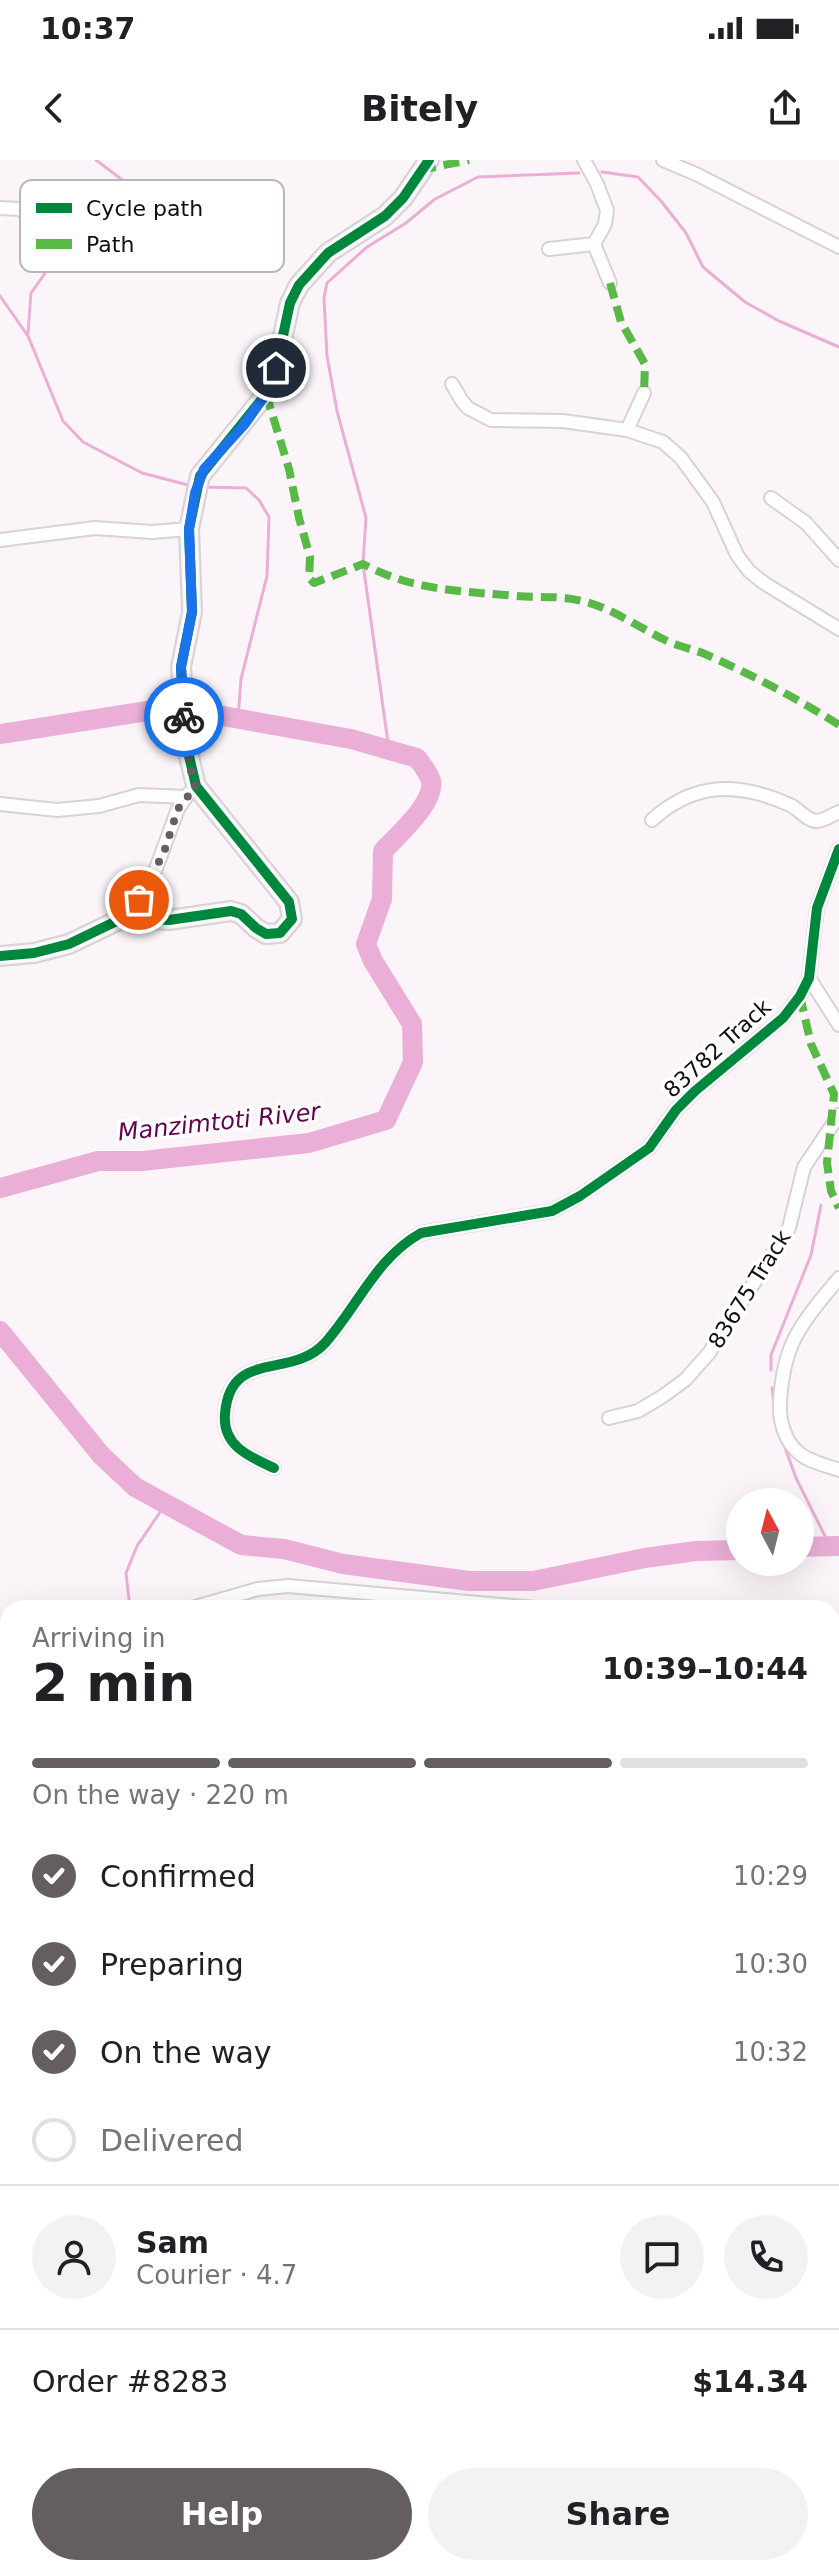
<!DOCTYPE html>
<meta charset="utf-8">
<style>
body{margin:0;font-family:"DejaVu Sans",sans-serif;background:#f2f2f2;color:#202124;height:100vh;display:flex;flex-direction:column;font-size:30px;white-space:nowrap}
*{box-sizing:border-box;margin:0}
p{font-size:26px;color:#757577}
.icon{flex:none;width:44px;height:44px;fill:none;stroke:currentColor;stroke-width:2;stroke-linecap:round;stroke-linejoin:round}
.map{position:relative;flex:1;overflow:hidden}
.sheet{position:absolute;left:0px;top:1440px;width:840px;height:976px;display:flex;flex-direction:column;background:#fff;border-radius:24px 24px 0 0;box-shadow:0 8px 32px #0002}
.sheet>*{flex:none}
.needle{width:52px;rotate:353deg}
.controls{position:absolute;left:726px;top:1328px;display:grid;gap:16px}
.controls a{display:grid;place-items:center;width:88px;height:88px;border-radius:50%;background:#fff;box-shadow:0 8px 32px #0002;font-size:40px}
.pin{position:absolute;display:grid;place-items:center;width:68px;height:68px;color:#fff;margin:-34px;border:4px solid #fff;border-radius:50%;box-shadow:0 2px 8px #0007}
.courier{position:absolute;display:grid;place-items:center;width:80px;height:80px;margin:-40px;border:6px solid #1a73e8;border-radius:50%;background:#fff;color:#222;box-shadow:0 2px 10px #0007}
.head em{font-style:normal;font-weight:800}
.head div{display:flex;flex-direction:column-reverse}
.head{display:flex;align-items:center;justify-content:space-between;height:136px;padding:0 32px}
h1{font-size:52px;font-weight:800;line-height:60px}
.bar{display:grid;grid-template-columns:repeat(4,1fr);gap:12px 8px;align-content:center;height:96px;padding:0 32px}
.bar i{height:10px;border-radius:6px;background:#e0e0e0}
.bar .on{background:#645e62}
.bar p{grid-column:span 4}
.line{display:flex;align-items:center;gap:20px;padding:0 32px;border-top:2px solid #e0e0e0}
.line div{flex:1}
.round{display:grid;place-items:center;flex:none;width:84px;height:84px;border-radius:42px;background:#f2f2f2}
ol{padding:0 32px;list-style:none}
li{display:flex;align-items:center;gap:24px;height:88px}
li p{margin-inline-start:auto}
li .icon{padding:8px;border-radius:50%;background:#645e62;color:#fff;stroke-width:4}
li:last-child{color:#757577}
li i{width:44px;height:44px;border:4px solid #e0e0e0;border-radius:50%}
.primary-button{display:flex;gap:16px;margin-top:auto;padding:16px 32px}
.primary-button a{flex:1;height:92px;border-radius:48px;background:#645e62;color:#fff;font-size:32px;font-weight:800;line-height:92px;text-align:center}
.primary-button a+a{background:#f2f2f2;color:#202124}
.status{display:flex;justify-content:space-between;align-items:center;height:56px;padding:0 40px;background:#fff;direction:ltr}
.status svg{height:22px;fill:currentColor}
header{display:flex;justify-content:space-between;align-items:center;height:104px;padding:0 32px;background:#fff;font-size:36px;font-weight:800}
.map>svg:first-child{display:block}
.lines{fill:none;stroke-linecap:round;stroke-linejoin:round}
.stream{stroke:#ebafd7;stroke-width:3}
.river{stroke:#ebafd7;stroke-width:20}
.street-casing{stroke:#d7d2d5;stroke-width:16}
.secondary-casing{stroke:#d7d2d5;stroke-width:22}
.street{stroke:#fefefe;stroke-width:12}
.secondary{stroke:#f4f3f2;stroke-width:18}
.quiet{stroke:#58b947;stroke-width:8;stroke-dasharray:16 8;stroke-linecap:butt}
.cycleway-casing{stroke:#fff;stroke-width:15}
.cycleway{stroke:#00873e;stroke-width:10}
.done{stroke:#645e62;stroke-width:8;stroke-dasharray:0 14.4}
.route{stroke:#1a73e8;stroke-width:10}
.labels{text-anchor:middle;stroke-width:7;stroke-linejoin:round;paint-order:stroke}
.street-label{font-size:22px;fill:#120d10;stroke:#fff}
.water-label{font-size:24px;font-style:italic;fill:#660051;stroke:#fff}
.key{fill:#fff;stroke:#b8b6b7;stroke-width:2}
.key-label{font-size:22px;fill:#120d10}
</style>
<div class="status"><b>10:37</b><svg viewBox="0 0 49 12"><path d="M0 12V9h3v3zM5 12V6h3v6zM10 12V3h3v9zM15 12V0h3v12zM26 1h20v11H26zM47 4h2v5h-2z"/></svg></div>
<header><svg class="icon" aria-label="back" viewBox="0 0 24 24"><path d="M15 5l-7 7 7 7"/></svg>Bitely<svg class="icon" aria-label="share" viewBox="0 0 24 24"><path d="M12 15V3M7 8l5-5 5 5M5 13v7h14v-7"/></svg></header>
<div class="map">
<svg width="839" height="2416" viewBox="0 0 839 2416">
<rect width="100%" height="100%" fill="#fbf5f9"/>
<g class="lines">
<g class="stream">
<polyline points="602,12 638,17 661,41 686,73 703,107 745,142 779,161 839,187"/>
<polyline points="0,136 28,176 63,261 83,282 142,313 192,326"/>
<path d="M28,173L31,133L58,95L87,76C103,85 125,100 144,90C149,87 154,79 158,75V47L96,0"/>
<polyline points="203,327 246,328 259,340 269,357 267,416 241,519 238,558"/>
<polyline points="389,590 363,404 366,358 337,251 327,196 324,138 327,123 367,87 406,63 435,39 478,17 579,13"/>
<polyline points="771,1210 771,1195 811,1095 821,1045"/>
<polyline points="772,1228 776,1260"/>
<polyline points="783,1282 796,1318 830,1386"/>
<polyline points="130,1448 126,1413 137,1386 165,1345"/>
<polyline points="0,1490 8,1489"/>
<polyline points="0,1856 8,1849"/>
</g>
<g class="river">
<path d="M0,574L173,547L351,579L417,598C422,605 429,613 431,621C435,643 397,676 383,691L382,739L366,784L373,801L412,864L413,902L386,960L309,983L142,1001H98L0,1028"/>
<polyline points="0,1171 101,1295 135,1327 241,1385 284,1389 343,1404 469,1421 533,1421 645,1398 696,1391 740,1390"/>
<polyline points="800,1387 839,1386"/>
</g>
<g class="street-casing">
<g id="street">
<polyline points="663,0 698,15 839,87"/>
<polyline points="0,48 19,49 36,60 53,62"/>
<polyline points="594,84 610,123"/>
<polyline points="549,89 594,84 605,64 607,50 597,24 584,0"/>
<polyline points="452,224 462,241 468,248 491,260 563,261 627,270"/>
<polyline points="644,233 627,270 663,282 681,298 713,342 737,395 749,411 764,423 839,469"/>
<polyline points="771,338 806,363 839,400"/>
<polyline points="0,380 95,368 152,372 189,369"/>
<polyline points="0,644 57,650 99,646 139,635 186,637"/>
<path d="M652,660C695,621 739,622 790,645C799,649 806,660 816,661C824,661 832,655 839,652"/>
<polyline points="128,757 151,722 178,649 188,634"/>
<polyline points="809,818 839,865"/>
<path d="M839,1118C802,1163 783,1182 780,1243C779,1261 785,1282 799,1293C809,1302 826,1305 839,1310"/>
<polyline points="609,1258 638,1251 663,1236 685,1220 709,1193 789,1068 804,1007 839,955"/>
<path d="M274,1308C250,1297 222,1286 225,1254C230,1188 291,1220 325,1183C358,1146 376,1098 421,1073L552,1051L580,1036L649,988L676,950L695,931L783,858L800,836L809,818L817,748L839,689"/>
<polyline points="192,1448 258,1429 288,1426 536,1448"/>
<polyline points="832,1501 839,1502"/>
<polyline points="832,1532 839,1562"/>
<polyline points="832,1820 839,1811"/>
<polyline points="832,2191 839,2191"/>
<polyline points="146,2416 152,2408"/>
<polyline points="565,2416 568,2408"/>
<polyline points="701,2416 703,2408"/>
</g>
</g>
<g class="secondary-casing">
<polyline id="secondary" points="0,796 34,793 69,784 123,758 169,760 231,751 241,754 256,768 266,774 280,773 292,759 289,742 196,626 186,583 181,507 192,452 189,369 200,316 266,234 276,208 290,143 299,125 328,93 385,56 403,38 429,0"/>
</g>
<use href="#street" class="street"/>
<use href="#secondary" class="secondary"/>
<g class="quiet">
<polyline points="420,10 469,0"/>
<polyline points="610,123 621,162 645,204 644,233"/>
<path d="M266,234L289,309L299,358L310,397L309,418L314,423L363,404C414,431 461,431 516,436C540,438 557,435 582,441C612,448 638,467 665,480C677,486 692,489 705,494C750,514 797,538 839,565"/>
<polyline points="800,836 811,884 834,934 827,1003 831,1031 839,1048"/>
</g>
<g class="cycleway-casing">
<g id="cycleway">
<polyline points="0,796 34,793 69,784 123,758 169,760 231,751 241,754 256,768 266,774 280,773 292,759 289,742 196,626 186,583 181,507 192,452 189,369 200,316 266,234 276,208 290,143 299,125 328,93 385,56 403,38 429,0"/>
<path d="M274,1308C250,1297 222,1286 225,1254C230,1188 291,1220 325,1183C358,1146 376,1098 421,1073L552,1051L580,1036L649,988L676,950L695,931L783,858L800,836L809,818L817,748L839,689"/>
</g>
</g>
<use href="#cycleway" class="cycleway"/>
</g>
<g class="lines">
<polyline class="done" points="139,740 164,692 178,649 196,626 190,608 184,557"/>
<polyline class="route" points="184,557 181,507 192,452 189,369 195,333 204,309 244,265 266,234 276,208"/>
</g>
<g class="labels">
<g class="street-label">
<text transform="translate(717 888) rotate(-42)" y="8">83782 Track</text>
<text transform="translate(749 1129) rotate(-58)" y="8">83675 Track</text>
</g>
<g class="water-label">
<text transform="translate(219 962) rotate(-6)" y="8">Manzimtoti River</text>
</g>
</g>
<rect x="20" y="20" width="264" height="92" rx="12" class="key"/>
<rect x="36" y="43" width="36" height="10" fill="#00873e"/>
<rect x="36" y="79" width="36" height="10" fill="#58b947"/>
<g class="key-label">
<text x="86" y="56">Cycle path</text>
<text x="86" y="92">Path</text>
</g>
</svg>
<div class="controls">
<a><svg class="needle" viewBox="-14 -14 28 28"><path d="M0-13l5 13h-10z" fill="#e53935"/><path d="M0 13l5-13h-10z" fill="#757577"/></svg></a>
</div>
<div class="pin" style="left:139px;top:740px;background:#ea580c"><svg class="icon" aria-label="bag" viewBox="0 0 24 24"><path d="M5 8h14l-1 12H6zM9 8a3 3 0 0 1 6 0"/></svg></div>
<div class="pin" style="left:276px;top:208px;background:#1f2937"><svg class="icon" aria-label="home" viewBox="0 0 24 24"><path d="M3 11l9-7 9 7M6 9v11h12V9"/></svg></div>
<div class="courier" style="left:184px;top:557px"><svg class="icon" aria-label="bike" viewBox="0 0 24 24"><circle cx="6" cy="16" r="4"/><circle cx="18" cy="16" r="4"/><path d="M6 16l4-8h5l3 8M10 8l3 8H6M13 5h3"/></svg></div>
<section class="sheet">
<div class="head"><div><h1>2 min</h1><p>Arriving in</p></div><em>10:39–10:44</em></div>
<div class="bar"><i class="on"></i><i class="on"></i><i class="on"></i><i></i><p>On the way · 220 m</p></div>
<ol>
<li><svg class="icon" aria-label="check" viewBox="0 0 24 24"><path d="M5 12l5 5 9-10"/></svg>Confirmed<p>10:29</p></li>
<li><svg class="icon" aria-label="check" viewBox="0 0 24 24"><path d="M5 12l5 5 9-10"/></svg>Preparing<p>10:30</p></li>
<li><svg class="icon" aria-label="check" viewBox="0 0 24 24"><path d="M5 12l5 5 9-10"/></svg>On the way<p>10:32</p></li>
<li><i></i>Delivered</li>
</ol>
<div class="line" style="height:144px"><a class="round"><svg class="icon" aria-label="person" viewBox="0 0 24 24"><circle cx="12" cy="8" r="4"/><path d="M4 21q1-7 8-7t8 7"/></svg></a><div><b>Sam</b><p>Courier · 4.7</p></div><a class="round"><svg class="icon" aria-label="chat" viewBox="0 0 24 24"><path d="M4 5h16v11H9l-5 4z"/></svg></a><a class="round"><svg class="icon" aria-label="phone" viewBox="0 0 24 24"><path d="M5 4h4l2 5-3 2q2 4 5 5l2-3 5 2v4C11 20 4 13 5 4z"/></svg></a></div>
<div class="line" style="height:104px"><div>Order #8283</div><b>$14.34</b></div>
<div class="primary-button"><a>Help</a><a>Share</a></div>
</section>
</div>
